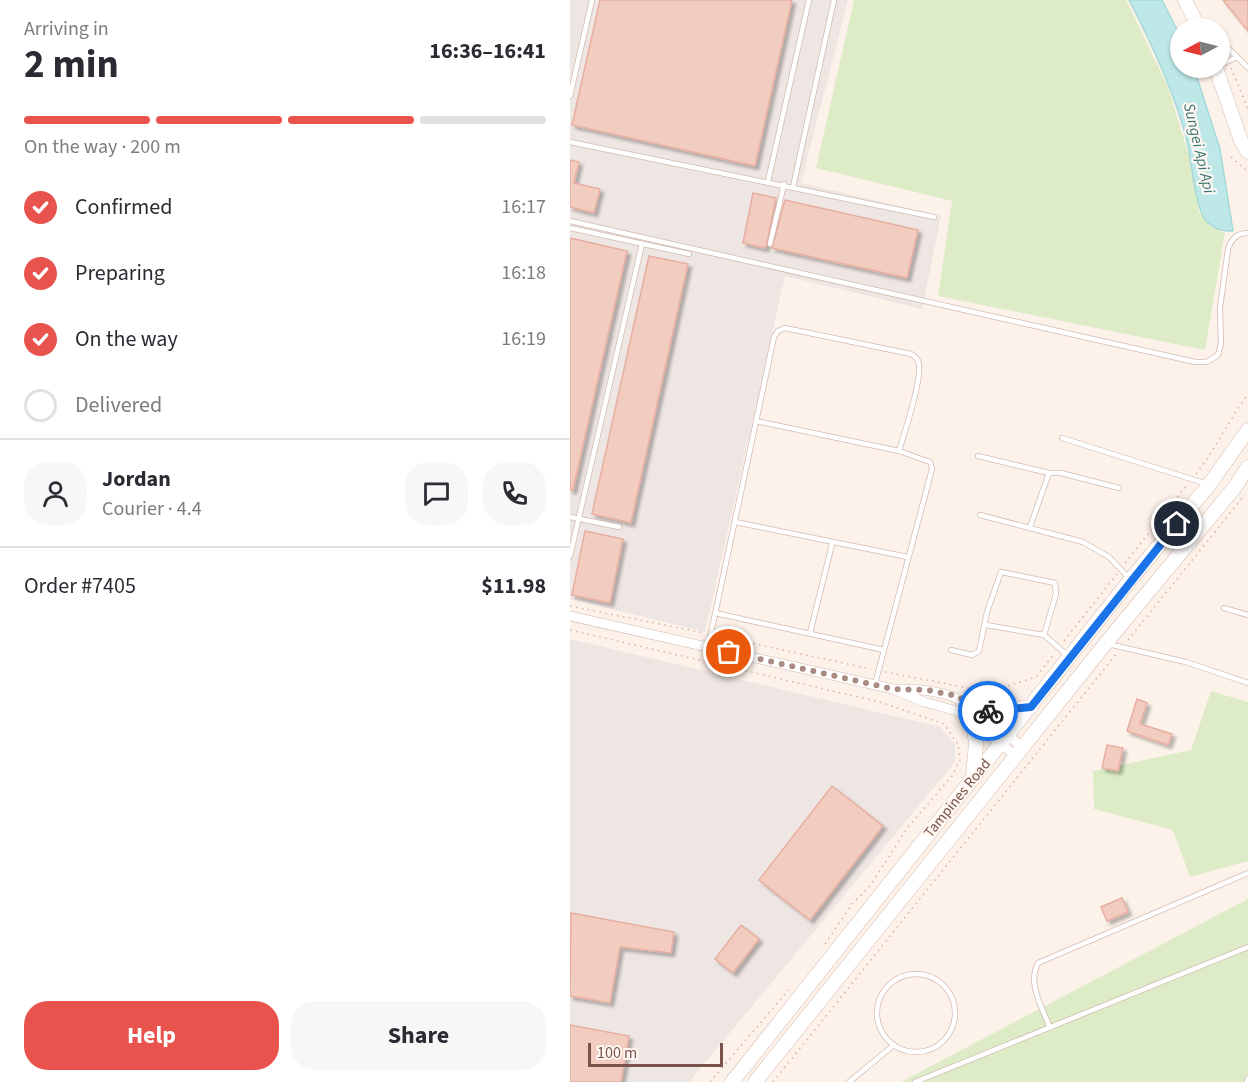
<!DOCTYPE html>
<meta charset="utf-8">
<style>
body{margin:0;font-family:"Source Sans 3",sans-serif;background:#f7f7f7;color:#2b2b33;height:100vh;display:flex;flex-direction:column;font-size:22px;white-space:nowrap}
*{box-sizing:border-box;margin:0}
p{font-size:20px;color:#7c7c81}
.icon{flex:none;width:33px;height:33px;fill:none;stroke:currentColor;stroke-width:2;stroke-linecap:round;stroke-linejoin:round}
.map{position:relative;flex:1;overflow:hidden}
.drawer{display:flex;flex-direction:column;background:#fff;width:570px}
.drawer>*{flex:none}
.needle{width:39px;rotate:263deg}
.tools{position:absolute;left:600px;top:18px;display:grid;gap:12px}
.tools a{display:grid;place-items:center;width:60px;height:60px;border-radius:50%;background:#fff;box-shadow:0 2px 4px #0004;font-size:30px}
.scale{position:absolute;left:18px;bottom:15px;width:135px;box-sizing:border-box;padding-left:6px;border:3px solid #7a544b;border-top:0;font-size:16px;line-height:21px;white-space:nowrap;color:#7a544b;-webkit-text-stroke:4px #fff7f1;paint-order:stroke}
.pin{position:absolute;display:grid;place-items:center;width:51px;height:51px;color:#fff;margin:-26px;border:3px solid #fff;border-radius:50%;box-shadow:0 2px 6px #0007}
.courier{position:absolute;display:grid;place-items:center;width:60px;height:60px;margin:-30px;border:4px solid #1a73e8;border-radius:50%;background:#fff;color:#222;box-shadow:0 2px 8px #0007}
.overview em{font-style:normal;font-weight:700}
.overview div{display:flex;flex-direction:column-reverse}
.overview{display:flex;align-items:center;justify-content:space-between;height:102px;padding:0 24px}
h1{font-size:39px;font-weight:700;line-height:45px}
.bar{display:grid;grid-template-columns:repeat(4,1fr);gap:9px 6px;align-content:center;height:72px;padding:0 24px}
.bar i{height:8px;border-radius:4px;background:#e1e1e2}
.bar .selected{background:#e9534d}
.bar p{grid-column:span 4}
.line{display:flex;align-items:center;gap:15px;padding:0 24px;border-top:2px solid #e1e1e2}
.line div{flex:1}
.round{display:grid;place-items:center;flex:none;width:63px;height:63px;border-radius:24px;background:#f7f7f7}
ol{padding:0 24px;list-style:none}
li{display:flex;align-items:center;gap:18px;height:66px}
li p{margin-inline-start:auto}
li .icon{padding:6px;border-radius:50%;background:#e9534d;color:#fff;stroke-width:4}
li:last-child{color:#7c7c81}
li i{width:33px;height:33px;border:3px solid #e1e1e2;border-radius:50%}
.cta{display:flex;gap:12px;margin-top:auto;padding:12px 24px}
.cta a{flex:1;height:69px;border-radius:24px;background:#e9534d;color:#fff;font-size:24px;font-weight:700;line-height:69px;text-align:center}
.cta a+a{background:#f7f7f7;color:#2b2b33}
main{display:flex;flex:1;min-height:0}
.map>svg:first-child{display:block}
.industrial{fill:#eee6e3}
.green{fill:#ddecc7}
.water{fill:#bde8e7;stroke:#a3dad9;stroke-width:1.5}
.building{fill:#f3ccc0;stroke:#e7aea0;stroke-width:1.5;filter:url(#shadow)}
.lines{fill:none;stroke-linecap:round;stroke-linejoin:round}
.lane-casing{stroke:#d3bab1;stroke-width:6}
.street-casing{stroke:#d3bab1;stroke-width:10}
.secondary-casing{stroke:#d8bbb1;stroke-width:15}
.path{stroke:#d9aea3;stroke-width:1.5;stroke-dasharray:1.5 4.5;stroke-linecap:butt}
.lane{stroke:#fff;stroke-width:4.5}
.street{stroke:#fff;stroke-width:9}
.secondary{stroke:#fff;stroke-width:14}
.done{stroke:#a88b83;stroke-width:6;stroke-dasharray:0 10.8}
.route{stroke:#1a73e8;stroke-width:8}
.labels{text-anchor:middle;stroke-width:4.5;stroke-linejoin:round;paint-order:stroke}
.street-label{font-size:15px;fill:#7a544b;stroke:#fff7f1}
.water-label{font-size:16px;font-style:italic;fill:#3b7776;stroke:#fff7f1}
</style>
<main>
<section class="drawer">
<div class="overview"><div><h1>2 min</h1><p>Arriving in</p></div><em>16:36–16:41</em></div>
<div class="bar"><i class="selected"></i><i class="selected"></i><i class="selected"></i><i></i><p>On the way · 200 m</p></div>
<ol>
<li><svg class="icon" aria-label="check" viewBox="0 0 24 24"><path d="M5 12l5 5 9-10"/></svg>Confirmed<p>16:17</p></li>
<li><svg class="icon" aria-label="check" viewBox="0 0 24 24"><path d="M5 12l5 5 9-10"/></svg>Preparing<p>16:18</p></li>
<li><svg class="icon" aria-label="check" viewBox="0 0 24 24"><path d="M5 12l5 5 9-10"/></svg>On the way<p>16:19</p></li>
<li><i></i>Delivered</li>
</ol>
<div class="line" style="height:108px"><a class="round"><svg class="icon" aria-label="person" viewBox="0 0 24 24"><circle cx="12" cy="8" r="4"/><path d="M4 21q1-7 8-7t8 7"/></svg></a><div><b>Jordan</b><p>Courier · 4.4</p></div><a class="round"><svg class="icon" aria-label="chat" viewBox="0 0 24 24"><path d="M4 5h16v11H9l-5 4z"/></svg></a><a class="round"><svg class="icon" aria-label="phone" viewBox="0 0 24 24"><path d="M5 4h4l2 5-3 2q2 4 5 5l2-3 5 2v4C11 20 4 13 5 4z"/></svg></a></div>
<div class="line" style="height:78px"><div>Order #7405</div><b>$11.98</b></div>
<div class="cta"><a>Help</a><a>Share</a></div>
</section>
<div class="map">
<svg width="678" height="1082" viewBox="0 0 678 1082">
<defs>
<filter id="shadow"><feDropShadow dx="3.5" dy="3.5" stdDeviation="1.5" flood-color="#0004"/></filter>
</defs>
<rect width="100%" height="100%" fill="#fdf2ea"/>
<g class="industrial">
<polygon points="0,0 278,0 231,183 371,216 352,309 215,276 135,632 0,599"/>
<polygon points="0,639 370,727 385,744 385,762 119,1082 0,1082"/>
</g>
<g class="green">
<polygon points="284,0 556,0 598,87 620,159 629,212 640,226 655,233 635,350 368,296 382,201 246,168"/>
<polygon points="641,691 678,702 678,861 620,877 603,830 524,809 523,771 621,750"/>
<polygon points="678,897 678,1082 331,1082 676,900"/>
</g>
<path class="water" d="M559,0H592L610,36V68H624L650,149L663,231C650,232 637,226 632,214C623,193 622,160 616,137C603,89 582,44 559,0Z"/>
<g class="building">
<polygon points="30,0 222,0 185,166 2,125"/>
<polygon points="653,0 678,0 678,31"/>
<polygon points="0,160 9,162 4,183 30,189 24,213 0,207"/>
<polygon points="183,193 206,198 196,247 194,248 173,243"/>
<polygon points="215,200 348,230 337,278 202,248"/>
<polygon points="0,238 57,251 3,490 0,490"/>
<polygon points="79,256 118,264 61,523 22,514"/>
<polygon points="15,531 53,539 40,603 2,595"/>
<polygon points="567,699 577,703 570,724 602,734 598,745 557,731"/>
<polygon points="537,745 553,748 548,771 532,768"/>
<polygon points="262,786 313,826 240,920 189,880"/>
<polygon points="552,898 558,912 537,921 531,907"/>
<polygon points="1,913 104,932 101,953 50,947 40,1003 0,996"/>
<polygon points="171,925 189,939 163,973 145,959"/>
<polygon points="0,1025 59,1036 51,1082 0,1082"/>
</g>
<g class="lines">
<g class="lane-casing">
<g id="lane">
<polyline points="650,40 678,68"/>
<polyline points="650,65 667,57"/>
<polyline points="0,96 22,0"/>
<polyline points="0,142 364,217"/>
<polyline points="198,181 239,0"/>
<polyline points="223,187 264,0"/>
<path d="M0,221L625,362H637L648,355L651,343L650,308L658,249C662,238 667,233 678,233"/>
<polyline points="0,228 119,254"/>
<polyline points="200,244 214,184"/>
<polyline points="186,421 329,451 360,462 362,469 305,684"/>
<polyline points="492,438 637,484"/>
<polyline points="408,456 479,473"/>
<polyline points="410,515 513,542 539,557 559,578"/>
<polyline points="0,517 49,527"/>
<polyline points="165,522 338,557"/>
<polyline points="460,527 479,473 491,473 549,488"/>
<polyline points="0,556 72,244"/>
<polyline points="654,608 678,615"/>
<polyline points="145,613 314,650"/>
<polyline points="416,625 474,635 497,655"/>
<polyline points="240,633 262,544"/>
<polyline points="538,644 616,662 678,683"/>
<path d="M138,647L204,337L208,331L215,328L341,354C345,356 348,359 349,364C351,385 335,430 329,451"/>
<polyline points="381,650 402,655 409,651 417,612 431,572 485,583 486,594 474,635"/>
<circle cx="346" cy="1013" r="39"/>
<path d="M480,1028C472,1007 457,984 468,963L678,873"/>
<polyline points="279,1082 324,1045"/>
<polyline points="345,1082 678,947"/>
<polyline points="677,1082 678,1078"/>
</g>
</g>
<g class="street-casing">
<g id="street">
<polyline points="0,616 323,689 354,702 387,711 446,756"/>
<path d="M329,689C392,689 407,708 453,748"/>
</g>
</g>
<g class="secondary-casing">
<g id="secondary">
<polyline points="615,0 629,28"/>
<polyline points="646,68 671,141 678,152"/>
<polyline points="412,712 461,707"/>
<polyline points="403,776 406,743 403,723"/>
<polyline points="162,1082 561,579 639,485 678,430"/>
<polyline points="185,1082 536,643 665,487 678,467"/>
</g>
</g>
<g class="path">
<polyline points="661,68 678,109"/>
<polyline points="661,157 678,172"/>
<path d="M626,474C646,448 659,420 678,394"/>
<polyline points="555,563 617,485"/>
<polyline points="0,606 134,633"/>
<polyline points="0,630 310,702 374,724 388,744 390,760 382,776 338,827 300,886 282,904 253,947"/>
<polyline points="148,636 301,669"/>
<polyline points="558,640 673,497"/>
<polyline points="494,641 547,574"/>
<polyline points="315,672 419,692 466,677 484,654"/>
<polyline points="140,1082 222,986"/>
<polyline points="203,1082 547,653"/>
</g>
<use href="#lane" class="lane"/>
<use href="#street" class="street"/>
<use href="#secondary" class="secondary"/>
</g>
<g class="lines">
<polyline class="done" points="159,652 323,689 357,690 387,696 412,712 418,711"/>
<polyline class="route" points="418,711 461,707 607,524"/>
</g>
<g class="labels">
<g class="street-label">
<text transform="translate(387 798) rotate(-51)" y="5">Tampines Road</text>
</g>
<g class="water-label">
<text transform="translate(630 148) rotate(77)" y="6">Sungei Api Api</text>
</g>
</g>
</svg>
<div class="tools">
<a><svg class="needle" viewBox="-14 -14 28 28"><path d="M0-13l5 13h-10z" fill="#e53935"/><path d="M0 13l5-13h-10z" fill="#7c7c81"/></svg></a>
</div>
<div class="scale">100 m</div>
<div class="pin" style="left:159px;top:652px;background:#ea580c"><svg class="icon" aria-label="bag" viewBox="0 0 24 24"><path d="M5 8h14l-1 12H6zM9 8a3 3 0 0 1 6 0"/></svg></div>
<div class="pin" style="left:607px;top:524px;background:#1f2937"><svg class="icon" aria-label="home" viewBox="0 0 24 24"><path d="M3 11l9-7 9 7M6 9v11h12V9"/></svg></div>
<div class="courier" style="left:418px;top:711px"><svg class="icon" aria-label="bike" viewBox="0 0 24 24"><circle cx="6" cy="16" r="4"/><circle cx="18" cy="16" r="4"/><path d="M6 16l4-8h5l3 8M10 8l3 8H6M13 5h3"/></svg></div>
</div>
</main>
